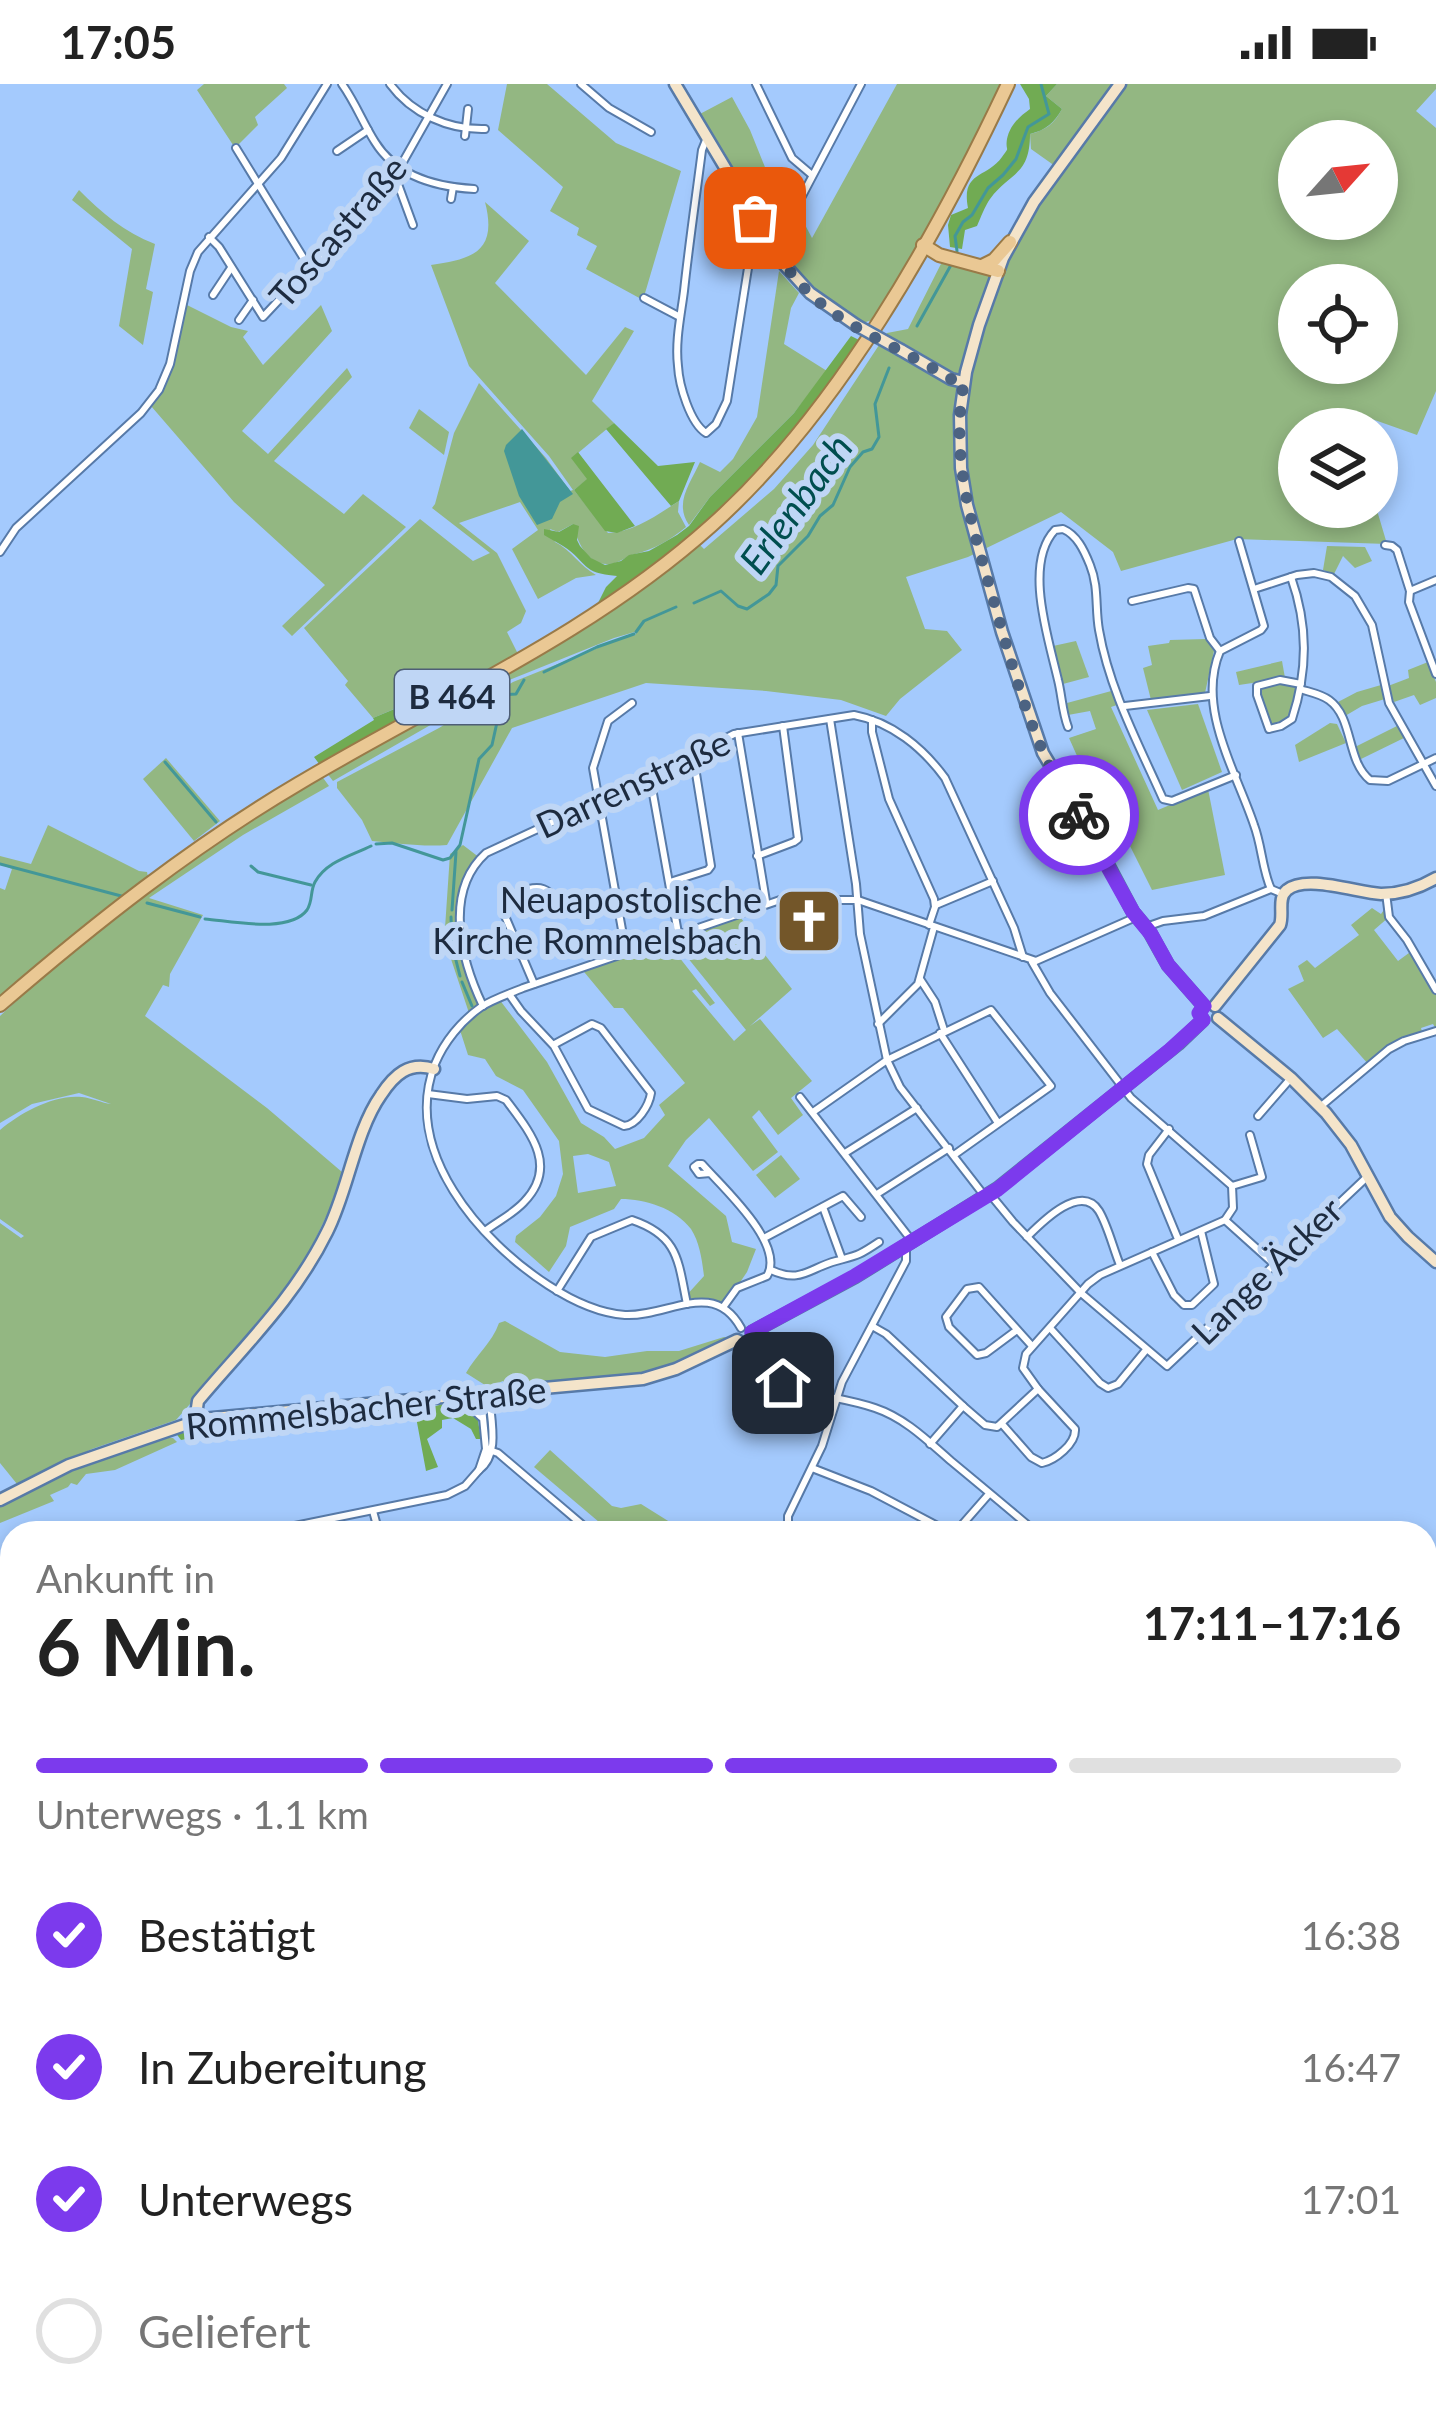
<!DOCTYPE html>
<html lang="de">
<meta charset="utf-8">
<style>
body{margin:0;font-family:Lato,sans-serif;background:#f6f6f6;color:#222;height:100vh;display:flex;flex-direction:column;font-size:45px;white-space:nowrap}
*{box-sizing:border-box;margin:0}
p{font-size:39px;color:#767676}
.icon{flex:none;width:66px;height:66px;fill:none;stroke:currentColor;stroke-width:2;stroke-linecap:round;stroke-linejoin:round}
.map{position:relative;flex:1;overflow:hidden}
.panel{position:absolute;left:0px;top:1437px;width:1437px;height:903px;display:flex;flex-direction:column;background:#fff;border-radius:36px 36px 0 0;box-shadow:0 6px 18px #0003}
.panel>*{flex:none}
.needle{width:78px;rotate:63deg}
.fabs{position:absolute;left:1278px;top:36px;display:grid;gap:24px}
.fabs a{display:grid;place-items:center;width:120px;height:120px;border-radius:50%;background:#fff;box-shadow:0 6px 18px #0003;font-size:60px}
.pin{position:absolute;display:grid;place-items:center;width:102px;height:102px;color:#fff;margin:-51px;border-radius:24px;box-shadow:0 6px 18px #0006}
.courier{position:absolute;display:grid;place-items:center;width:120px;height:120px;margin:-60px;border:9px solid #7c3aed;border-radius:50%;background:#fff;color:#222;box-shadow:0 3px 15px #0007}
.summary em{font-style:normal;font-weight:700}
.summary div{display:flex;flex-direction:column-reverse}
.summary{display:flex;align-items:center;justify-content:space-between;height:204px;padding:0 36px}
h1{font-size:78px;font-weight:700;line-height:90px}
.bar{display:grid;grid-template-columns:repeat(4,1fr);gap:18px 12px;align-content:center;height:144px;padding:0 36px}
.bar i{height:15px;border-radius:9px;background:#e0e0e0}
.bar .selected{background:#7c3aed}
.bar p{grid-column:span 4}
ol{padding:0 36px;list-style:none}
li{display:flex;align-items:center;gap:36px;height:132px}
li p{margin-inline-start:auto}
li .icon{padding:12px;border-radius:50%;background:#7c3aed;color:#fff;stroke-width:4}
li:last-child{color:#767676}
li i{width:66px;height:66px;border:6px solid #e0e0e0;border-radius:50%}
.status{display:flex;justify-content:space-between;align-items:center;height:84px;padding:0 60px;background:#fff;direction:ltr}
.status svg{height:33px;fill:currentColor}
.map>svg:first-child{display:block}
.green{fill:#93b782;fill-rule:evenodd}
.forest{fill:#71ab53}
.water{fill:#439798}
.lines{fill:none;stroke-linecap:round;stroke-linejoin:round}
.stream{stroke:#439798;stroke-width:3}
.street-casing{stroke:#577aa8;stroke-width:10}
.secondary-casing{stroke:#577aa8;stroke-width:15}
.primary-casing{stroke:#997a48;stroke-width:16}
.street{stroke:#fff;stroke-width:6}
.secondary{stroke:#f4e4ca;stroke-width:10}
.primary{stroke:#eac894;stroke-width:12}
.secondary-bridge-casing{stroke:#577aa8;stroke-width:15;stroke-linecap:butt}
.secondary-bridge{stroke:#f4e4ca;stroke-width:10}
.done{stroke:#4c6382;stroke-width:12;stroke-dasharray:0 21.6}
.route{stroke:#7c3aed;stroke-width:15}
.labels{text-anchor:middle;stroke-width:12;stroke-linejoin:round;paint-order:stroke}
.shield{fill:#bfd6f5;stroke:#4e5e76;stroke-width:3}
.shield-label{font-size:33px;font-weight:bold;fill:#1d2b3f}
.street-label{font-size:36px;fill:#1d2b3f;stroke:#bfd6f5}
.poi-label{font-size:36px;fill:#1d2b3f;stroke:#bfd6f5;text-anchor:end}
.water-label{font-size:39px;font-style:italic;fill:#004e4f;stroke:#bfd6f5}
</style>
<div class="status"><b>17:05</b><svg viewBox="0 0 49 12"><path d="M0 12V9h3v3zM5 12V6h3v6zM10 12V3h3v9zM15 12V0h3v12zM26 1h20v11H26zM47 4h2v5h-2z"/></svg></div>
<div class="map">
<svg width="1436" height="2338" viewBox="0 0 1436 2338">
<rect width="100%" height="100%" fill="#a4cafd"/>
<g class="green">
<polygon points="204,0 284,0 287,4 255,33 258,41 235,64 197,6"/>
<polygon points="507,0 547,0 616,59 681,87 643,216 586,185 597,162 577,151 579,144 550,127 563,103 498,46"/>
<polygon points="897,0 1008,0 879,234 856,241 824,221 779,174 789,166 790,162 780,170 776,155 782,151 776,147 767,154 698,31 732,13 750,46 771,98 793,118 812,154"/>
<path d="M1057,0H1436V5L1416,27L1436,44V307L1417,351L1369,334L1367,345H1299V423H1376L1387,460L1237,455L1121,487L1113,468L1061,428L968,473L906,493L925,545L947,547L962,566L900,615L886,632L841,616L766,607L646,599L512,644L447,761C421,763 398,759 372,757L362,736L337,704V698L439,644L513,598L620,555L635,551L638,547L614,554L507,597L333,697L326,688L588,540L633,511L700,461L704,465L774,405L813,361L887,249L908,245L946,170L994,195L1028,136L1062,87L1031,65L1030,50C1046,46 1054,40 1062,25L1046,12ZM1299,57H1377V135H1299ZM1299,201H1377V279H1299Z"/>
<path d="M79,106C102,129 124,148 155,160L146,205L153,208L143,261L119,242L132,165L72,116Z"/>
<path d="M485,118L529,157L495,199L586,291L625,243L634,247L592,317L614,339L572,374L588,395L574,406L608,449C634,448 657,431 679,417L678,428L686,443C670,456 655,465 635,470C626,472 619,480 608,480C587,481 577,457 573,440L558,448L550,445L555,458C571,466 580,482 596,491L576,494L538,515L512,465L538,446L520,418L459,439L497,469L526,527L521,539L507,548L519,572L453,606L448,602L373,634L345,601L348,597L304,544L420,435L473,477L490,469L432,424L435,420L454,349L479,299L546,374L570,407L573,406L549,372L469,282L431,181C472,175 498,168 485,118Z"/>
<path d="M779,187L799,209L791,224L784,260L827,287L794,329L710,413L689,441C674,419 690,400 700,378L720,388L733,375L757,333Z"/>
<path d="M185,220L231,243L248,247L243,253L263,281L321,221L332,247L242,347L268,370L347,284L352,293L274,377L344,430L363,410L406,443L292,552L282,542L325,501L234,418L151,322C173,291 177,256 185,220Z"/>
<polygon points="419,325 449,348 444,371 409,344"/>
<polygon points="1327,462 1365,463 1372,477 1355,484 1343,472 1334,490 1323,486"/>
<polygon points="1206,555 1214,567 1205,609 1151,616 1143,584 1152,581 1148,562 1169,559 1170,556"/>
<polygon points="1076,557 1089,593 1063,600 1053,562"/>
<polygon points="1282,577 1285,594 1239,601 1236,588"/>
<polygon points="1428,578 1436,598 1436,614 1420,621 1414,611 1394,618 1388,602 1409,594 1408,586"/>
<polygon points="1278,599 1299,604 1289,636 1272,642 1259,609 1261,603"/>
<polygon points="1381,601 1385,615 1362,622 1345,632 1338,618 1357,608"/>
<polygon points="1115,606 1120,620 1111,623 1158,726 1208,705 1225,791 1152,806 1121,744 1109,748 1064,680 1078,674 1069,654 1096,645 1090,627 1068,631 1067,619"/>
<polygon points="1198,620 1222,688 1182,706 1147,626"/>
<polygon points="1330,639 1337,640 1346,659 1299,678 1295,661"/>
<polygon points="1399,641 1406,653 1359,676 1355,663"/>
<polygon points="166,674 220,737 194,757 143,695"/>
<path d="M321,691L329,702L243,751L149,814L203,831L170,890L169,903L163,901L145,932L267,1024L342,1088L334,1116L286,1217L276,1222L176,1336L92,1365L17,1400L0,1379V1139L21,1154L24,1152L0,1135V1046C20,1029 54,1010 82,1013C92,1014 102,1019 111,1020L79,1009L32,1020L0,1039V932C46,890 92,848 142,810C199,767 260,729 321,691Z"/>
<polygon points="48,741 139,787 147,788 148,793 110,822 0,915 0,804 5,806 12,785 0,780 0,772 31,780"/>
<path d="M463,761L480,774L462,811L463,867L482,921L499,915L547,978L581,1039L604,1053L615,1065L644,1054L665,1031L659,1021L685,999L623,924H614L580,883L737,829L744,838L741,841L792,905L750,942L760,935L812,997L791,1014L803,1031L778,1051L759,1026L752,1033L778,1068L753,1087L709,1034L686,1056L668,1082L726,1132L732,1158L756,1165L747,1188L724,1222L687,1220L685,1213L704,1192C702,1177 700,1159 691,1145C675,1124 645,1115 621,1115L614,1125L570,1143L566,1162L549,1188L515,1158L516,1152L540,1133L556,1112L563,1090L559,1057L523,1006L496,992L485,975L468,971L459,943L470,932L447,863L445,844L450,770ZM678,851L686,864L683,868L746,946L734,957L692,907L696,905L710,922L715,919L672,864ZM588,1070L609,1078L616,1102L578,1109L573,1072Z"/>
<polygon points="1386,823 1389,833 1374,846 1398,877 1413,866 1436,906 1436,945 1433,940 1421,944 1423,951 1411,954 1369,981 1337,945 1323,954 1288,905 1304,897 1298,882 1307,876 1315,884 1359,851 1351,841 1372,824 1381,830"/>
<polygon points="781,1071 800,1095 775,1114 756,1091"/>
<path d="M505,1237L560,1268L605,1273L647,1267H679L724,1253L737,1256L676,1285L519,1307L518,1301H506L503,1297L488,1303L466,1289C476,1271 492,1259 499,1239Z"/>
<polygon points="168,1354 173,1354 177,1358 115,1386 86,1390 77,1401 71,1399 68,1403 50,1411 54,1417 0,1439 0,1420 58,1389"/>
<polygon points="550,1366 612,1422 621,1424 641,1420 681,1445 677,1449 612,1449 534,1383"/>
<polygon points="0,1717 12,1719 12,1816 0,1805"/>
<polygon points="1425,1740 1436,1744 1436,1993 1425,1986"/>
<polygon points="2,1954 12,1964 12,2005 0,2021"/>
<polygon points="1425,1994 1436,2002 1436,2080 1425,2074"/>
<polygon points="0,2124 12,2132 12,2328 23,2328 14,2338 0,2338"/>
</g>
<g class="forest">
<path d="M1020,0H1057L1046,12L1062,25C1054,39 1046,46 1030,50C1030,92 1010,88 990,115C985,122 981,133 977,142L965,146L962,165L950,163L948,141L951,131L968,124C961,87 986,95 1002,73C1011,61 1005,69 1007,55C1010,41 1019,33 1030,25L1029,15Z"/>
<path d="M851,252L859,256C782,369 708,447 595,525L606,503L617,492C580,489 589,479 563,462C557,458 550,455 544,451V445L559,448L573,440L579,442L577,456L580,462L591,474L605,481L621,477L629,471L649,467L677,451L689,442L710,413L794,329Z"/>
<polygon points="614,339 658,382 695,378 679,417 671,422 606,345"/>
<polygon points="578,368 635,442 617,449 605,447 574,406 587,395 571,374"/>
<polygon points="449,602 453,606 320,681 314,673 374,636 373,634"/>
<polygon points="453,1317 477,1331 481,1355 476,1355 471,1345 453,1334 442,1336 442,1344 427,1355 438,1383 426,1387 416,1333 429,1324"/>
<polygon points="413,1322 412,1329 222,1348 181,1356 175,1348 216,1338"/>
</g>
<polygon class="water" points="522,345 573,410 560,418 552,435 537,441 519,412 504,367 506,361"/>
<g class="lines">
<g class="stream">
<polyline points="957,167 955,152 963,138 972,131 988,104 1003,91 1016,75 1028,43 1049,30 1041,0"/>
<polyline points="917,242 951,181"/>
<polyline points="694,519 721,507 738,522 747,525 769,510 776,501 778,482 808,452 820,432 833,421 850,383 863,368 872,365 879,353 875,320 889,284"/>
<polyline points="636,548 644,537 676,523"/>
<polyline points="544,588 597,563 634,550"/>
<polyline points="165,678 216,738"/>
<polyline points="376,760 392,759 443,776 450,774 460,761 479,675 492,661 503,611 516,610 524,596"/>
<polyline points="0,780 125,813"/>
<polyline points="251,782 258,788 311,801"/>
<polyline points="147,819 200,833"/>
<polyline points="452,826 456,768"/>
<polyline points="451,833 452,861 460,892"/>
<path d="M205,835C231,837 289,850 307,826C313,817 310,807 315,798C327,777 351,772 371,762"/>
<polyline points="462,898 472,922"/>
<polyline points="0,1710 12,1710"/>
<polyline points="1425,1756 1436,1758"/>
<polyline points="15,2338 26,2328"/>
</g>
<g class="street-casing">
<g id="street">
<path d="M342,0C355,18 363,39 375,58C396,92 436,103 474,105"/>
<path d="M390,0C412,30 449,46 485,45"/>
<polyline points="581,0 609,24 651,48"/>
<polyline points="756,0 792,74 812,91"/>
<polyline points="465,52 468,25"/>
<path d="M706,56L702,66C696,113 689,160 684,207C681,231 675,257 678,282C679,301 690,339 706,349L716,340L727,317L751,165L777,147L792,131L861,0"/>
<polyline points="236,64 309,183"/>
<polyline points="337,67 368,46"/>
<polyline points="395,92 413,141"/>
<polyline points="451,115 453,103"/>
<polyline points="209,153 219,163 263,233 395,92 447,0"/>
<polyline points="213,211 231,184"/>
<polyline points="644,214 680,233"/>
<polyline points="239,236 253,216"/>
<path d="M1239,457L1264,542L1261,546L1220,567C1196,624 1236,687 1254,741C1262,762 1262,785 1271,805"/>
<polyline points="1385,461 1392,462 1397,466 1410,507 1409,518 1436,590"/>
<polyline points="0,468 16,444 141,329 159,306 170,280 190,187 198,168 281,74 327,0"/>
<path d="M1291,493C1308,541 1308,586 1292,635L1281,642L1269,645L1257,611V602L1280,596L1301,600"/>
<polyline points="1254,505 1297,491 1314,489 1331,493 1355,512 1372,541 1389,619 1436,702"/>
<polyline points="1410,507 1436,496"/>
<polyline points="1132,517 1188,504 1194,505 1210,554 1220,567"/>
<path d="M1300,605C1309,608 1321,610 1329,616C1354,634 1346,677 1370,696L1388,697L1436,674"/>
<polyline points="1125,622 1210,612"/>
<polyline points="830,635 856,800 860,850 887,976 900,1003 983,1110"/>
<polyline points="872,636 872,648 889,715 934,815 935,823 929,841"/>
<path d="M1068,643C1062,627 1062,612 1058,596C1049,556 1023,480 1055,446L1063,445C1077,451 1084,466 1090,481C1099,503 1095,524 1099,546C1109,605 1139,661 1163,715L1172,717L1236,691"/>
<polyline points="738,649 766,817"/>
<polyline points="650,693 678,849"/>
<polyline points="757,772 794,758 798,755 783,642"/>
<polyline points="670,798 708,786 711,782 693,671"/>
<polyline points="1386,809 1389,833 1407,856 1436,906"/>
<polyline points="936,821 993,797"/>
<polyline points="1146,843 1163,837 1204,832 1271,805 1283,810"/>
<polyline points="626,868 593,684 608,637 632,619"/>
<polyline points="1032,878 1050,909 1131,1014 1232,1102"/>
<polyline points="920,895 935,918 944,946"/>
<path d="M534,900L505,832C504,820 506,815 518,809C558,791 552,828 579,829C591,829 606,819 617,814"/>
<path d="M509,910L521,927L554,962L588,1025L624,1042C637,1041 649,1022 651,1009L601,944L592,940L553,961"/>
<path d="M483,922C461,876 443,808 486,769L650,693L734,650L854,631C892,638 923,664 945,694L1014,844L1023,873"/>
<polyline points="878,940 918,900 934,843"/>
<polyline points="940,949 998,1039"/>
<path d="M428,1010L467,1015L497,1012L506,1016C530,1048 559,1082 524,1118C513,1130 498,1137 485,1147"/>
<polyline points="800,1013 912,1157"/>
<polyline points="1320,1023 1389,965 1404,957 1436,947"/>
<polyline points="813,1028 887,976 991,926 1051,1002 954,1071"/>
<polyline points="1258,1032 1291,994"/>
<polyline points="1169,1045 1149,1071 1147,1080 1178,1155"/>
<polyline points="1250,1051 1262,1093 1232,1102 1233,1124 1225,1136 1275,1181"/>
<polyline points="845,1069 917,1024"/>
<path d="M710,1089L699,1090L694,1083L698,1080H702C722,1103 786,1160 767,1192L737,1204L724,1222"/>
<polyline points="877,1110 949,1064"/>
<polyline points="990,1110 1013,1138 1081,1209 1167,1282 1367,1093"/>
<polyline points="823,1123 842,1175"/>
<path d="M1027,1153C1041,1139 1081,1098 1099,1127C1108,1142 1113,1164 1120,1181"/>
<polyline points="764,1154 843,1112 861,1133"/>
<polyline points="1152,1168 1174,1211 1184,1221 1192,1221 1214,1200 1201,1147"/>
<path d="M771,1186C801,1200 809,1184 836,1177C858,1171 858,1172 879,1158"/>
<path d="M557,1207L591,1153L632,1136C679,1152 678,1177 687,1220"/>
<polyline points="872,1242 886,1250 963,1322"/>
<path d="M741,1244C713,1194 669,1233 625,1231C597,1229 571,1216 548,1201C480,1157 401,1067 435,980C444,958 461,937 481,923C493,915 509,910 523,904L780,816H858L1036,877L1136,833"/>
<polyline points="1050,1244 1100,1299 1108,1304 1118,1300 1146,1266"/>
<polyline points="1017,1246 986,1269 977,1271 949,1243 946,1233 967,1205 979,1203 1032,1262"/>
<path d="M748,1259C777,1317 823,1306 875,1324C905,1334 928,1357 951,1377C980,1401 1009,1425 1037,1449"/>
<path d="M484,1312L482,1323L486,1365L479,1386C501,1370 490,1334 489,1309"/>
<polyline points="460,1314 481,1333"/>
<path d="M1002,1340L1031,1373L1042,1379C1055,1376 1076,1360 1075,1345L1038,1305"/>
<polyline points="930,1360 963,1322 985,1341 997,1343 1038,1305 1023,1284 1026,1270 1088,1200 1100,1191 1225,1136"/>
<polyline points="489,1366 498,1369 592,1449"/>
<polyline points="812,1384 871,1407 947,1447 961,1442 989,1410"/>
<polyline points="373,1427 379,1449"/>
<polyline points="290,1443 447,1411 465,1402 479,1386"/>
<polyline points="788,1449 788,1432 822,1362 842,1298 906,1177 906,1162"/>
<polyline points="0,1539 12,1534"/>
<polyline points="0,1620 12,1627"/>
<polyline points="1117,2328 1130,2338"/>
</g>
</g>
<g class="secondary-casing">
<g id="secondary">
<polyline points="675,0 781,177 810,209 856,241"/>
<polyline points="1120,0 1034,118 1003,174 979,241 966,288 960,331 961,384 967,421 1002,548 1043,669 1096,758 1133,828 1149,847 1168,881 1203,921"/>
<polyline points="901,266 951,295 964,298"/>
<path d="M1215,922L1280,841C1284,830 1277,814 1287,806C1306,790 1358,809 1381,810C1401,810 1419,804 1436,794"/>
<polyline points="1218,934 1291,994 1326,1029 1351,1061 1390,1133 1408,1153 1436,1178"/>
<path d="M195,1337L198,1317C245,1261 294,1215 327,1148C348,1107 355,1048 381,1011C394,991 409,977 434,985"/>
<polyline points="0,1416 69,1381 202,1335 643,1295 676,1285 737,1256 743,1260 748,1259 753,1253 752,1248 855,1193 998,1104 1178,960 1203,936"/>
<polyline points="321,2338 363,2328"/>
</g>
</g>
<g class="primary-casing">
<g id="primary">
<polyline points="923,161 939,171 998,187"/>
<polyline points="982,182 994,176 1010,158"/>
<path d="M0,921C94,840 191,763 298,700C437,617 590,551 712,441C838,328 936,153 1008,0"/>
</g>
</g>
<use href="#street" class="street"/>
<use href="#secondary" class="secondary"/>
<use href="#primary" class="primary"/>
<g class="secondary-bridge-casing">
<polyline id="secondary-bridge" points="856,241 901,266"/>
</g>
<use href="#secondary-bridge" class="secondary-bridge"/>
</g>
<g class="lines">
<path class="done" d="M755,134C772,158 784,184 805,205C844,245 904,265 951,295L964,298C949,378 975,450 996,525C1011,578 1026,634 1050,683C1058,700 1069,715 1079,731"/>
<path class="route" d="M783,1299C767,1289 756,1275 748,1259L752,1256V1248L855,1192L998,1105L1170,966L1203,936L1199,929L1204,922L1168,881L1151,850L1133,828L1079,731"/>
</g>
<defs>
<g id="church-square" transform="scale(3.45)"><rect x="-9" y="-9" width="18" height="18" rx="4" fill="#735629" stroke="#bfd6f5"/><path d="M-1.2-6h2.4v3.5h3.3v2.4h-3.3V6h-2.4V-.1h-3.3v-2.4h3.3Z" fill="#fff"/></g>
</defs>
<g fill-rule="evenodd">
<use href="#church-square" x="809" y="837"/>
</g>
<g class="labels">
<rect class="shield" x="395" y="586" width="114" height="54" rx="9"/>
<g class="shield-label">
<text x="452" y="625">B 464</text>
</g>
<g class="street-label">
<text transform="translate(338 148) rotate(-49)" y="13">Toscastraße</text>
<text transform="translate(633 700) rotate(-25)" y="13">Darrenstraße</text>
<text transform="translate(1267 1187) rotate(-44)" y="13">Lange Äcker</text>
<text transform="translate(366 1324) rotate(-6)" y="13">Rommelsbacher Straße</text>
</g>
<g class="poi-label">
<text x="762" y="829">Neuapostolische<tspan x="762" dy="41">Kirche Rommelsbach</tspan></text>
</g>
<g class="water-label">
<text transform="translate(796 420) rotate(-54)" y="14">Erlenbach</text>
</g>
</g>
</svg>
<div class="fabs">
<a><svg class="needle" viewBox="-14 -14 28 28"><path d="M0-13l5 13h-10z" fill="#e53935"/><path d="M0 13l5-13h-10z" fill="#767676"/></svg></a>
<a><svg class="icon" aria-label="locate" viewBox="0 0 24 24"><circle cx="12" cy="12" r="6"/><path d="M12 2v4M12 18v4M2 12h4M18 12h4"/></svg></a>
<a><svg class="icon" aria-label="layers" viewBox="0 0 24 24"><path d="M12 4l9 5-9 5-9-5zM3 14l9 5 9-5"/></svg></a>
</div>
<div class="pin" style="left:755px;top:134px;background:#ea580c"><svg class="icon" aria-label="bag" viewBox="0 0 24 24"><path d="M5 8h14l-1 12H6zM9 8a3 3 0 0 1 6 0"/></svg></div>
<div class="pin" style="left:783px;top:1299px;background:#1f2937"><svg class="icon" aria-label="home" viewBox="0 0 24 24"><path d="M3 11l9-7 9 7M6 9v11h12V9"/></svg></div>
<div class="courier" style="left:1079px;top:731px"><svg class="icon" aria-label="bike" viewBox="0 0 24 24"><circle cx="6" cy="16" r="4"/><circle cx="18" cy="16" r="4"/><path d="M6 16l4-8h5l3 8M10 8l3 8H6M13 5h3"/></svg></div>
<section class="panel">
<div class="summary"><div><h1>6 Min.</h1><p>Ankunft in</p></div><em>17:11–17:16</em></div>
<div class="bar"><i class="selected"></i><i class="selected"></i><i class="selected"></i><i></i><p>Unterwegs · 1.1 km</p></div>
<ol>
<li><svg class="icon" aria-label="check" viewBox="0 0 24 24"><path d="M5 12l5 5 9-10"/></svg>Bestätigt<p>16:38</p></li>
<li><svg class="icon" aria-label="check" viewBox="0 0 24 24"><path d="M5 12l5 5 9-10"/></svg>In Zubereitung<p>16:47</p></li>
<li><svg class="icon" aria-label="check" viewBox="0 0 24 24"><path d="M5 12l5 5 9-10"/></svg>Unterwegs<p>17:01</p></li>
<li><i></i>Geliefert</li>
</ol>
</section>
</div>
